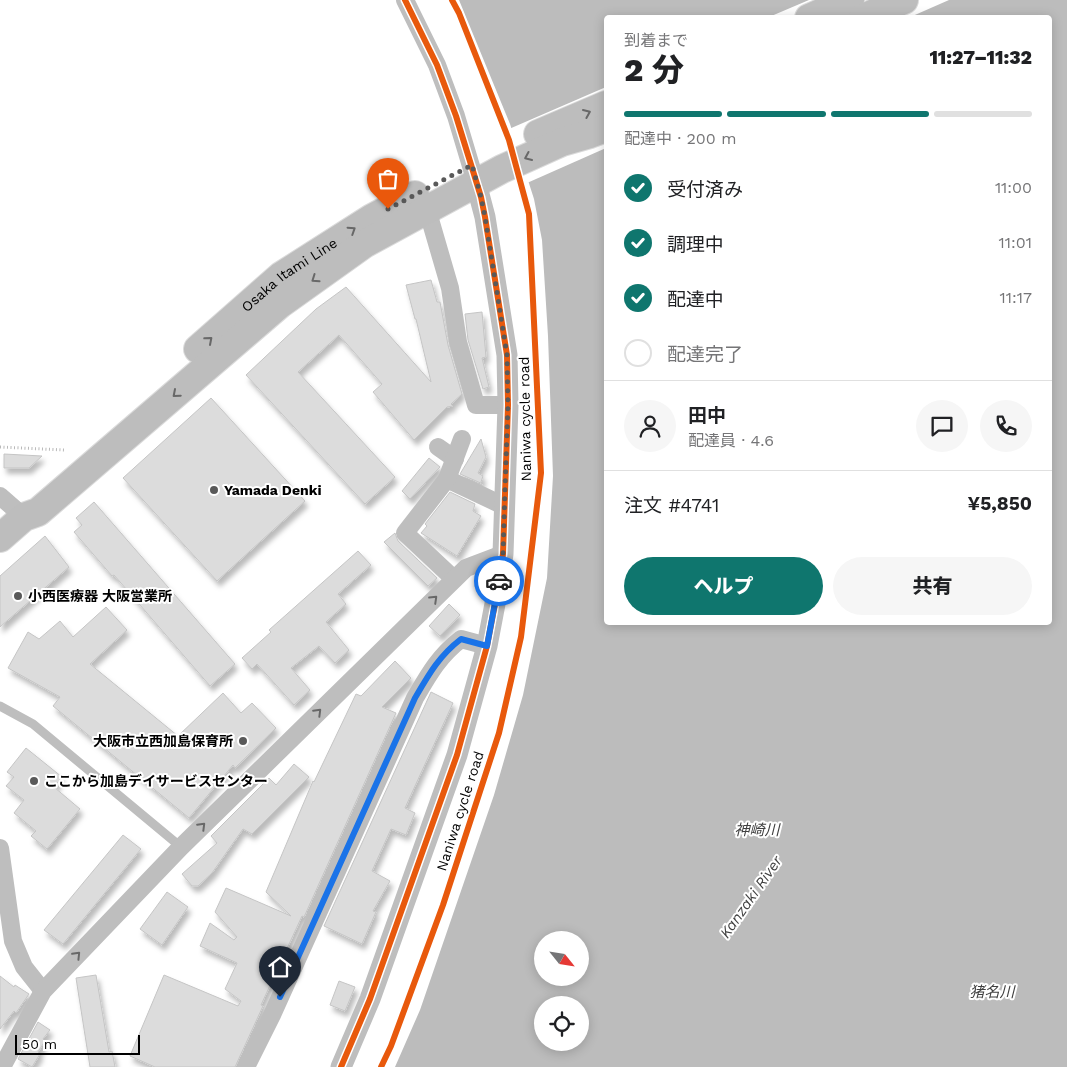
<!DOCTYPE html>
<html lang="ja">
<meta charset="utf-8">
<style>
body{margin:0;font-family:"Work Sans","Noto Sans JP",sans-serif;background:#f6f6f6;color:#202124;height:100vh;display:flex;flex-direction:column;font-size:19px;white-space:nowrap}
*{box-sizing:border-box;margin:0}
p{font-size:16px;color:#757577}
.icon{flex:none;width:28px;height:28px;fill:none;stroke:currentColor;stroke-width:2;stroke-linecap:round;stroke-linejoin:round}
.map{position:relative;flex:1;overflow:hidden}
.side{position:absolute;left:604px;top:15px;width:448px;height:610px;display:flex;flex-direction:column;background:#fff;border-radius:5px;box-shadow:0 2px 12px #0003}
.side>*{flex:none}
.needle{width:32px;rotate:120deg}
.fabs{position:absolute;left:534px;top:931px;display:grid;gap:10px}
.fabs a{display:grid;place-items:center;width:55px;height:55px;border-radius:50%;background:#fff;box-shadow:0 2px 12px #0003;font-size:25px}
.scale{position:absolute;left:15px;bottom:12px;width:125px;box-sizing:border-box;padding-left:5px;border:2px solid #000;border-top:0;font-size:14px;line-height:18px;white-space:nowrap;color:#000;-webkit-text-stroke:4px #fff;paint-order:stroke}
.pin{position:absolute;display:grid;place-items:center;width:42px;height:42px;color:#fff;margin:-51px -21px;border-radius:50% 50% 50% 0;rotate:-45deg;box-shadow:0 0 5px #0007}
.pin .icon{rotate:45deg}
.courier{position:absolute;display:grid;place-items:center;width:50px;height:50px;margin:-25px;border:4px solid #1a73e8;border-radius:50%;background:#fff;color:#222;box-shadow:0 1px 6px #0007}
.headline em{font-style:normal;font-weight:800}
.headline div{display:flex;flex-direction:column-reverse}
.headline{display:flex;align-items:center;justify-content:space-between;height:85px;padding:0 20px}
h1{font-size:32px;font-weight:800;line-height:38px}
.bar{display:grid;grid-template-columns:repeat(4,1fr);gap:8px 5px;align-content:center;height:60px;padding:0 20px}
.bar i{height:6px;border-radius:4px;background:#e0e0e0}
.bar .on{background:#0f766e}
.bar p{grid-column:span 4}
.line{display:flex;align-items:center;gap:12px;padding:0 20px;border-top:1px solid #e0e0e0}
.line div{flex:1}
.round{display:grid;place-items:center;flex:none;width:52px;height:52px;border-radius:26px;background:#f6f6f6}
ol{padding:0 20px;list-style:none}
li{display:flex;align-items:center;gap:15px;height:55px}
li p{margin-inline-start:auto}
li .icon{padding:5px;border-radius:50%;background:#0f766e;color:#fff;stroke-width:4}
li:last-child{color:#757577}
li i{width:28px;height:28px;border:2px solid #e0e0e0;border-radius:50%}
.action{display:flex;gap:10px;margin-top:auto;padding:10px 20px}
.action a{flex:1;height:58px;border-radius:30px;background:#0f766e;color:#fff;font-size:20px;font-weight:800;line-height:58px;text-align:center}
.action a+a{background:#f6f6f6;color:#202124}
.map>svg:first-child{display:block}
.water{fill:#bcbcbc;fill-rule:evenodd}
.pier{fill:#fff}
.building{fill:#dcdcdc;stroke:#c5c5c5;filter:url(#shadow)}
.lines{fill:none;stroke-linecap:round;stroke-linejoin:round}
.primary-casing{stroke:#dbdbdb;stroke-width:30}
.path{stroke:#b8b8b8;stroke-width:3;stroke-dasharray:1 2.5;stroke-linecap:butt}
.service{stroke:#bebebe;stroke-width:9}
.minor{stroke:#bebebe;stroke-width:18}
.tertiary{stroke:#bebebe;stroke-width:21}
.primary{stroke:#bdbdbd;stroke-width:28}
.cycleway-casing{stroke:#fff;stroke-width:9}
.cycleway{stroke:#e8590c;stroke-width:6}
.oneway{stroke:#686868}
.done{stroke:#595959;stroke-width:5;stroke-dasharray:0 9}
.route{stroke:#1a73e8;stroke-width:6}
.poi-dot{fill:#595959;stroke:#fff;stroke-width:2}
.labels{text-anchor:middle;stroke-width:4;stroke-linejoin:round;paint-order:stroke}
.street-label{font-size:14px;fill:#000;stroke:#fff}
.poi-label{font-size:14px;font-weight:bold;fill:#000;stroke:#fff;text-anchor:start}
.water-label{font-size:15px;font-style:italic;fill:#404040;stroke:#fff}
</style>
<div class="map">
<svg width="1067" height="1067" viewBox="0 0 1067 1067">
<defs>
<filter id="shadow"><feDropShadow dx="3" dy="5.5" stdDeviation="2.5" flood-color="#0004"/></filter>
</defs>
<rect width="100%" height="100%" fill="#fff"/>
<path class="water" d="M459,0H1067V1067H395L420,1010L494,795L523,695L547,578L553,476L548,336L542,240L534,199L510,124ZM606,18H1049V622H606ZM542,940H580V978H542ZM542,1005H580V1042H542Z"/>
<g class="pier">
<polygon points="809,0 949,0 908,18 769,17"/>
<polygon points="606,87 606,148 527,183 509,129"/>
</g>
<g class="building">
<polygon points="431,280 437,302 440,302 448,345 462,394 451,404 453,406 447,407 414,440 373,392 382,384 339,335 298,372 395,477 365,504 246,375 316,309 346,287 431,382 416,319 415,319 406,285"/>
<polygon points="482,312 486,357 482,358 489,387 483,389 468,340 465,314"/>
<polygon points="211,398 305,501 217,581 123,478"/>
<polygon points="481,439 486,457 478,473 483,476 481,482 483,484 460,474"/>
<polygon points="4,454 42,456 29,468 4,468"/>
<polygon points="429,458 440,467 410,499 402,491"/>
<polygon points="450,492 475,504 473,511 481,516 457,556 421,533 427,526 425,524"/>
<polygon points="94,502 235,664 210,686 114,575 112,576 74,532 82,525 76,518"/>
<polygon points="395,533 398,541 437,578 428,586 384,542"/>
<polygon points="45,536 69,567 0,627 0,576"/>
<polygon points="358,551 371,565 338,594 346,604 326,622 349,650 335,663 319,646 291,668 310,690 294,705 257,664 252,669 242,658 271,632 269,630"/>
<polygon points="449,604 460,615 440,636 429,626"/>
<polygon points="106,607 127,630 90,664 178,736 223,693 241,713 252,703 276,728 235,768 233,765 189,818 53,706 60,697 8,668 28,632 39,639 60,621 73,637"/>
<polygon points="395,661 411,678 382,707 396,713 304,917 302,916 261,1005 263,1006 235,1067 155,1067 130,1056 164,975 238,1006 241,1001 225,989 237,963 200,946 210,923 234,940 237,937 215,912 226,888 291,916 266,892 313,781 314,782 356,694 361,696"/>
<polygon points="431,692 453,703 405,808 415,813 406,835 391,829 372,871 390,881 373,911 376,912 362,944 324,926"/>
<polygon points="26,748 62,777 54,787 80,809 47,849 31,836 36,831 14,813 24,800 6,786 14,777 7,772"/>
<polygon points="294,764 309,777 252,834 243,829 212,873 198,886 192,886 182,874 217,843 211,836 269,778 276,785"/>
<polygon points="123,835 141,849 63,944 44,930"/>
<polygon points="167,892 188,907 162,945 140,929"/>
<polygon points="96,975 109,1052 112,1051 115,1067 90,1067 76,978"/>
<polygon points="0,976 14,987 15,985 29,994 16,1013 14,1011 0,1029"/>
<polygon points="339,981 355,987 345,1011 330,1005"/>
<polygon points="38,1022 50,1030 43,1039 45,1041 38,1052 40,1054 32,1067 18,1059"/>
</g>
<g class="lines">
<g class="primary-casing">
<g id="primary">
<polyline points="809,18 850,0"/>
<polyline points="863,18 904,0"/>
<polyline points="538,134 606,105"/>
<path id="s1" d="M198,349L281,276L372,218L415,195"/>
<polyline points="0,538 24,517 38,512 280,304 364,244 502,169 562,142 590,134 606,128"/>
</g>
</g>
<polyline class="path" points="0,447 64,450"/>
<polyline class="service" points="0,706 33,724 181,847"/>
<g class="minor">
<polyline points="405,0 437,65 456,116 476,183"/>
<polyline points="427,209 450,288 458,342 476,405 508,405"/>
<polyline points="438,447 455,459"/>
<polyline points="447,479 504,506"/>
<polyline points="0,496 24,517"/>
<polyline points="454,579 405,533 447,479 462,439"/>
<polyline points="0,848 13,941 24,967 43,991"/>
<polyline points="2,1067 43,991 181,847 466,568 503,554"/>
<path d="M246,1067L272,1015L415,698C429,674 439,656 461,639L487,646"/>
</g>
<polyline class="tertiary" points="341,1067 370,999 457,755 487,646 498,588 503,554 508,405 507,355 485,217 476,183"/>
<use href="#primary" class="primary"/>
<g class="cycleway-casing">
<g id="cycleway">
<polyline points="341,1067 370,999 457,755 487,646 498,588 503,554 508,405 507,355 485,217 481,197 456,116 437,65 405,0"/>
<polyline points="381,1067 391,1046 443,905 499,733 521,637 541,473 529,214 509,140 459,13 452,0"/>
</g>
</g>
<use href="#cycleway" class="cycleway"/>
</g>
<defs><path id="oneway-chevron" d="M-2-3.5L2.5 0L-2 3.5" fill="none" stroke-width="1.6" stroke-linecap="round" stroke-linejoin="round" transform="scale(1.25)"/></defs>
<g class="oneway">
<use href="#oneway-chevron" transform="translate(587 113) rotate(-23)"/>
<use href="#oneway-chevron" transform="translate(528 157) rotate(156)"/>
<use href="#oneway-chevron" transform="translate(352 230) rotate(-33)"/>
<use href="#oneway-chevron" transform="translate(315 279) rotate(145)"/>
<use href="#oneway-chevron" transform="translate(209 340) rotate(-41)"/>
<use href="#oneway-chevron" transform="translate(176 394) rotate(139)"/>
<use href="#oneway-chevron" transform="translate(434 599) rotate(-44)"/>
<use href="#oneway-chevron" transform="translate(318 712) rotate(-45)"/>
<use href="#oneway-chevron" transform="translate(202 826) rotate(-45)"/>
<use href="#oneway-chevron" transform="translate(77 955) rotate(-46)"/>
</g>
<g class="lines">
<polyline class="done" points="388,209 472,165 481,197 485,217 507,355 508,405 505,489 503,554 499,581"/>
<path class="route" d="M280,997L415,698C429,674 439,656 461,639L487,646L499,581"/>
</g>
<g class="poi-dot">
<circle cx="214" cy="490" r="5"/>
<circle cx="18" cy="596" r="5"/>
<circle cx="243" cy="741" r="5"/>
<circle cx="34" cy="781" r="5"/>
</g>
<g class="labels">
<g class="street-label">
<text dy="5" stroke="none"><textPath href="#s1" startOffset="118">Osaka Itami Line</textPath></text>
<text transform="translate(525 419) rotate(-91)" y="5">Naniwa cycle road</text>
<text transform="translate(460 811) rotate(-72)" y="5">Naniwa cycle road</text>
</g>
<g class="poi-label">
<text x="224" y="495">Yamada Denki</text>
<text x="28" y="601">小西医療器 大阪営業所</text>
<text x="233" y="746" text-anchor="end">大阪市立西加島保育所</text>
<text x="44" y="786">ここから加島デイサービスセンター</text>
</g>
<g class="water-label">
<text x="757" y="835">神崎川</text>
<text transform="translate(751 897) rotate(-55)" y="5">Kanzaki River</text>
<text x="992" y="997">猪名川</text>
</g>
</g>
</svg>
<div class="fabs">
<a><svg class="needle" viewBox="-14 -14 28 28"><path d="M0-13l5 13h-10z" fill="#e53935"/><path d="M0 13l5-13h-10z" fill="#757577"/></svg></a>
<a><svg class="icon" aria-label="locate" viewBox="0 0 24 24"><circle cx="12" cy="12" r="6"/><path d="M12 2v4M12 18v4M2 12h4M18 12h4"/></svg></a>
</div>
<div class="scale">50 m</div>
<div class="pin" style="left:388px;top:209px;background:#ea580c"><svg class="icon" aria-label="bag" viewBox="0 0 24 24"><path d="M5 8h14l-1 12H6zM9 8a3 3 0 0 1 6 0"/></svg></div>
<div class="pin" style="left:280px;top:997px;background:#1f2937"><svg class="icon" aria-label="home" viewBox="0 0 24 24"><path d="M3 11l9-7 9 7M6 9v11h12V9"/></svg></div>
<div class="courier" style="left:499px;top:581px"><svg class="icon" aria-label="car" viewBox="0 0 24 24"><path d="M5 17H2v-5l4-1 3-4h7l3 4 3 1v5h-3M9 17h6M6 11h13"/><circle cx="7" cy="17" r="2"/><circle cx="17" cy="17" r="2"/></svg></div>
<section class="side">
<div class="headline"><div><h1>2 分</h1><p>到着まで</p></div><em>11:27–11:32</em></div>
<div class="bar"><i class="on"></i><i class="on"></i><i class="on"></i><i></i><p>配達中 · 200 m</p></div>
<ol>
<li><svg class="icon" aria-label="check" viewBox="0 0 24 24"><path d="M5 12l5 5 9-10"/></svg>受付済み<p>11:00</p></li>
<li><svg class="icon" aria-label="check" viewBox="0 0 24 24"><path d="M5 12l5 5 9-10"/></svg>調理中<p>11:01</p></li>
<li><svg class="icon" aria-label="check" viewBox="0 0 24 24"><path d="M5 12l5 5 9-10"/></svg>配達中<p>11:17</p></li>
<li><i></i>配達完了</li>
</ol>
<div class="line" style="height:90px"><a class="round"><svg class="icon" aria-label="person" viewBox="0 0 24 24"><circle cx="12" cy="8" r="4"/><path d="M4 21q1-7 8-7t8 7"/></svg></a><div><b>田中</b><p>配達員 · 4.6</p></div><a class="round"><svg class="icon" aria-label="chat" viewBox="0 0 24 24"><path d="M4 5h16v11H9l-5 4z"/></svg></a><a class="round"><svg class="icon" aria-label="phone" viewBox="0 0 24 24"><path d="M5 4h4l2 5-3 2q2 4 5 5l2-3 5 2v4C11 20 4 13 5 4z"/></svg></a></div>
<div class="line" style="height:65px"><div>注文 #4741</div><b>¥5,850</b></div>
<div class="action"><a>ヘルプ</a><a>共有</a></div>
</section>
</div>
